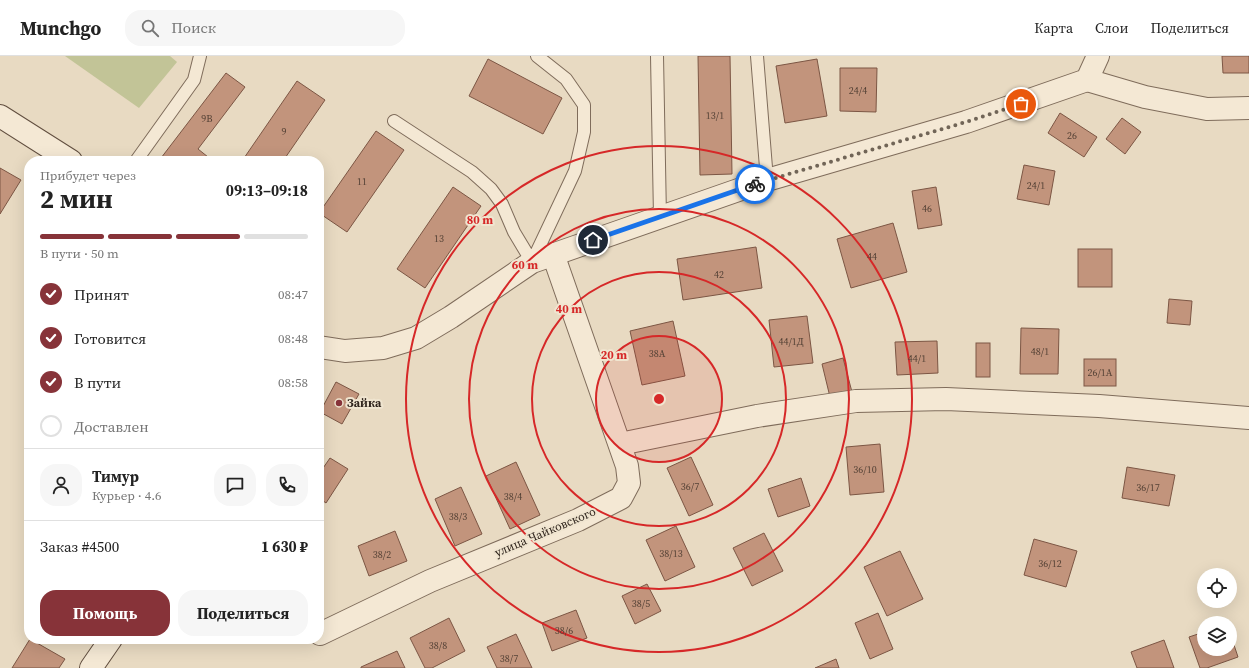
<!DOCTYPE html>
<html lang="ru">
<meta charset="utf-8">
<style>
body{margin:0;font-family:"Source Serif 4",serif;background:#f6f6f6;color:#222;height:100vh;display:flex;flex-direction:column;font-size:15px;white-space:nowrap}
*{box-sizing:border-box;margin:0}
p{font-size:13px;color:#767676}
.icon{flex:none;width:22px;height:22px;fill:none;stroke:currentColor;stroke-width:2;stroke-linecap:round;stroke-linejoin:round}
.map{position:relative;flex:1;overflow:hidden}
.sheet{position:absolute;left:24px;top:100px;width:300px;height:488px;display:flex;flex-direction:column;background:#fff;border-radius:16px;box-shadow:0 4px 16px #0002}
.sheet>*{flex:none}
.fabs{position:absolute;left:1197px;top:512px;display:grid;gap:8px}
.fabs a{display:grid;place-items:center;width:40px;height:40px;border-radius:50%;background:#fff;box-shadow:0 4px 16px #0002;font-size:20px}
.pin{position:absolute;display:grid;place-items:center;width:34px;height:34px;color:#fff;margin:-17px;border:2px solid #fff;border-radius:50%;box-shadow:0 1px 4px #0007}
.courier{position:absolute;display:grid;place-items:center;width:40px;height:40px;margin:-20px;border:3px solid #1a73e8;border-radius:50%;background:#fff;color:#222;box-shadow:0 1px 5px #0007}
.summary em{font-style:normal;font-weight:700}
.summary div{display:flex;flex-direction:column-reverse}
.summary{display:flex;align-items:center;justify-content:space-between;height:68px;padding:0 16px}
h1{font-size:26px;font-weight:700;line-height:30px}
.bar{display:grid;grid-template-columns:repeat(4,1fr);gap:6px 4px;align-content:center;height:48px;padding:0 16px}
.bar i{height:5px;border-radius:3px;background:#e0e0e0}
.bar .active{background:#873339}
.bar p{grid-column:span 4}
.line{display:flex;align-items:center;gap:10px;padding:0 16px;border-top:1px solid #e0e0e0}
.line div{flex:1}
.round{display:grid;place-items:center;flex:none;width:42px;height:42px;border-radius:16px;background:#f6f6f6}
ol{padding:0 16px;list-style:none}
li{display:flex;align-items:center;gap:12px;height:44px}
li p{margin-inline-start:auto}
li .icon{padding:4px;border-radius:50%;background:#873339;color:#fff;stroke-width:4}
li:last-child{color:#767676}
li i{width:22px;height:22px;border:2px solid #e0e0e0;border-radius:50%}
.cta{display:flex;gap:8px;margin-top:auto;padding:8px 16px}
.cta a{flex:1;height:46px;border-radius:16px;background:#873339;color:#fff;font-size:16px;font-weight:700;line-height:46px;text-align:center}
.cta a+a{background:#f6f6f6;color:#222}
header{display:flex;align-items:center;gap:24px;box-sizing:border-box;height:56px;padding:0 20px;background:#fff;border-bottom:1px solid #e0e0e0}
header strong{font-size:19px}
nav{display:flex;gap:22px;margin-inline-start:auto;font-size:14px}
.search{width:280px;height:36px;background:#f6f6f6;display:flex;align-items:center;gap:10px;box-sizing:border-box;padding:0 14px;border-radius:16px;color:#767676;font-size:15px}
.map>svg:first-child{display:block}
.green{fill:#c2c497}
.building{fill:#c2947c;stroke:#7c5644}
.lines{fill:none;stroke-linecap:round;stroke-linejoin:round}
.lane-casing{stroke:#7f6c5b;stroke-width:14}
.street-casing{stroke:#7f6c5b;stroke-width:24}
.secondary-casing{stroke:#614e3f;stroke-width:24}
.lane{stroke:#f4e8d4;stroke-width:12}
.street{stroke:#f4e8d4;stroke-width:22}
.secondary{stroke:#f4e8d4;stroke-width:22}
.done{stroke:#716557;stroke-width:4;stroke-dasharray:0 7.2}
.route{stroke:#1a73e8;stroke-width:5}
.ring{fill:none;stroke:#d62828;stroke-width:2}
.poi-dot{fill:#873339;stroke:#f0e5d0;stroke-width:1.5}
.labels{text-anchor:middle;stroke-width:4;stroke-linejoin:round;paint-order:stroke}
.number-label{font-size:10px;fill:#554236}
.poi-label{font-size:12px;font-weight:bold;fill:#31261e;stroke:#f0e5d0;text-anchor:start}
.street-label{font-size:12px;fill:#31261e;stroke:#f0e5d0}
.centre{fill:#d62828;stroke:#f0e5d0;stroke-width:2}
.ring-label{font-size:12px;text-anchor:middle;font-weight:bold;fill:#d62828;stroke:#f0e5d0;stroke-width:4;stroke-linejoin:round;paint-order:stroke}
</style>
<header>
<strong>Munchgo</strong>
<div class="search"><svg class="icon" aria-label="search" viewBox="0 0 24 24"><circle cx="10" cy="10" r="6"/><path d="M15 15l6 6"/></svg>Поиск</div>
<nav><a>Карта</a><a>Слои</a><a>Поделиться</a></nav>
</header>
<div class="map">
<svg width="1249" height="612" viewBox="0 0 1249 612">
<rect width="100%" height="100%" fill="#e8dac2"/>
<polygon class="green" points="65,0 170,0 177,6 139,52"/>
<g class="building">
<polygon points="698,0 730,0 732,118 700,119"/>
<polygon points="1222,0 1249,0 1249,17 1223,17"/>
<polygon points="488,3 562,42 543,78 469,40"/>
<polygon points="817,3 827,60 785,67 776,10"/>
<polygon points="840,12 877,12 876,56 840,55"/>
<polygon points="226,17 245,31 198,93 213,105 165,105 161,102"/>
<polygon points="297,25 325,44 283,105 242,105"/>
<polygon points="1060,57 1097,81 1084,101 1048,77"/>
<polygon points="1122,62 1141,76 1125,98 1106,83"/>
<polygon points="376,75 404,94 347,176 319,157"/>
<polygon points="1024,109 1055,115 1049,149 1017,143"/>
<polygon points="0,112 21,124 0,158"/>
<polygon points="453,131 481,150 425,232 397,213"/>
<polygon points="936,131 942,169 918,173 912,135"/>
<polygon points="893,167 907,216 851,232 837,183"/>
<polygon points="756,191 762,232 683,244 677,203"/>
<rect x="1078" y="193" width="34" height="38"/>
<polygon points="1169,243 1192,245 1190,269 1167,267"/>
<polygon points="807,260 813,307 774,311 769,264"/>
<polygon points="673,265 685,320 642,329 630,275"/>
<polygon points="1021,272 1059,273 1058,318 1020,318"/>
<polygon points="937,285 938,317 897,319 895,286"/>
<rect x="976" y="287" width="14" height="34"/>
<polygon points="843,302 852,336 830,341 822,308"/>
<rect x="1084" y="303" width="32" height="27"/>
<polygon points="336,326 359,338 342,368 320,356"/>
<polygon points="880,388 884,436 850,439 846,391"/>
<polygon points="691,401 713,449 689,460 667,412"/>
<polygon points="330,402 348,413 326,447 319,442 319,418"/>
<polygon points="516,406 540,459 510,473 486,420"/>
<polygon points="1127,411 1175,419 1169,450 1122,442"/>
<polygon points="801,422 810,450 778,461 768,433"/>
<polygon points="461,431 482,478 455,490 435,443"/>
<polygon points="676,470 695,511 665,525 646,484"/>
<polygon points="395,475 407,505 369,520 358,490"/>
<polygon points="764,477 783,515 752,530 733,492"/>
<polygon points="1034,483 1077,495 1066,531 1024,519"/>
<polygon points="900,495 923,543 887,560 864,511"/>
<polygon points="647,528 661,555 635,568 622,540"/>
<polygon points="576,554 587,582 552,595 542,567"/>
<polygon points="878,557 893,593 870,603 855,567"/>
<polygon points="449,562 465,595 432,612 425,612 410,582"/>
<polygon points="1204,576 1204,593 1230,593 1230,577 1238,601 1207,612 1200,612 1189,581"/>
<polygon points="516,578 532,612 497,612 487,591"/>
<polygon points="30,583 65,603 59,612 12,612"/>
<polygon points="1164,584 1174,612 1137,612 1131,596"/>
<polygon points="397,595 405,612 361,612 361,611"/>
<polygon points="836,603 839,612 815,612"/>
</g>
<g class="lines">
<g class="lane-casing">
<g id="lane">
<polyline points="657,0 660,161"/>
<polyline points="757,0 767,124"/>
<polyline points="394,65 472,116 491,133 502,148 514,176 532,206 575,115 584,76 584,49 566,23 537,0"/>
<polyline points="136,105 194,24 200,0"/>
</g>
</g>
<g class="street-casing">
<g id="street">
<polyline points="1087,24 1145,41 1207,53 1249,52"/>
<polyline points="319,291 345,295 383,292 416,282 451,261 532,206 767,124 966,66 1087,24 1098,0"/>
<polyline points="620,388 757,360 856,345 946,343 1099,350 1249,362"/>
<polyline points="320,578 430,525 578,464 621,442 629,427 627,410 553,198"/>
</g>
</g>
<g class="secondary-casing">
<g id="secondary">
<polyline points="0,60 71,105"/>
<polyline points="91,612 111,583"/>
</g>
</g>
<use href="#lane" class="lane"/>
<use href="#street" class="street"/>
<use href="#secondary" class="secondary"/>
</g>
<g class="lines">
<polyline class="done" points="755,128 966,66 1021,48"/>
<polyline class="route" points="593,184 755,128"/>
</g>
<circle cx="659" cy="343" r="63" fill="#d62828" fill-opacity=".12"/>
<g class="ring">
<circle cx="659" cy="343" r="63"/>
<circle cx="659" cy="343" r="127"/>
<circle cx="659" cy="343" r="190"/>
<circle cx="659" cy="343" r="253"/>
</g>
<circle class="poi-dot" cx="339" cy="347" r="4"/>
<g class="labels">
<g class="number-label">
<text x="858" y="38">24/4</text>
<text x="715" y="63">13/1</text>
<text x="207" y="66">9В</text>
<text x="284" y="79">9</text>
<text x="1072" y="83">26</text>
<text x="362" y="129">11</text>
<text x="1036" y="133">24/1</text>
<text x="927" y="156">46</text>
<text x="439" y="186">13</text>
<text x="872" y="204">44</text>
<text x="719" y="222">42</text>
<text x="791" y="289">44/1Д</text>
<text x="1040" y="299">48/1</text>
<text x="657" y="301">38А</text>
<text x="917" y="306">44/1</text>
<text x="1100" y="320">26/1А</text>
<text x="865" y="417">36/10</text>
<text x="690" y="434">36/7</text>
<text x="1148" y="435">36/17</text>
<text x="513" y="444">38/4</text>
<text x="458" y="464">38/3</text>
<text x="671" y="501">38/13</text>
<text x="382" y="502">38/2</text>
<text x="1050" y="511">36/12</text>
<text x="641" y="551">38/5</text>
<text x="564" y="578">38/6</text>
<text x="438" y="593">38/8</text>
<text x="509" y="606">38/7</text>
</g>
<g class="poi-label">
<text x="347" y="351">Зайка</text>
</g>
<g class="street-label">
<text transform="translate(545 476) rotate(-23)" y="4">улица Чайковского</text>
</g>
</g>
<circle cx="659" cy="343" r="6" class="centre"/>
<g class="ring-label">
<text x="480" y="168">80 m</text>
<text x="525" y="213">60 m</text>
<text x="569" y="257">40 m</text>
<text x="614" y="303">20 m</text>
</g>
</svg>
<div class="fabs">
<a><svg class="icon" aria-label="locate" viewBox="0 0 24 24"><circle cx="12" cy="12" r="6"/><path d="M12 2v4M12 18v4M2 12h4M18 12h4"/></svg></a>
<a><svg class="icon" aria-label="layers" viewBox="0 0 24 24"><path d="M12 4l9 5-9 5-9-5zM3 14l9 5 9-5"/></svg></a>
</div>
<div class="pin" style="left:1021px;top:48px;background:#ea580c"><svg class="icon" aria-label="bag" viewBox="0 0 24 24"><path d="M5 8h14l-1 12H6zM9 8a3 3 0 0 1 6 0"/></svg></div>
<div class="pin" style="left:593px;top:184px;background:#1f2937"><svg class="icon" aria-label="home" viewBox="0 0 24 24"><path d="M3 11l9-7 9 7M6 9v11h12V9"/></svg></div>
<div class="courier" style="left:755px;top:128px"><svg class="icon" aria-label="bike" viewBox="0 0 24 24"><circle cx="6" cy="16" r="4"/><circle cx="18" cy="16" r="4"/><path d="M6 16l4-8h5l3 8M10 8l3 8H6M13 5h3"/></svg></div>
<section class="sheet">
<div class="summary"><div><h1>2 мин</h1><p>Прибудет через</p></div><em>09:13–09:18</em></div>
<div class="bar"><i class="active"></i><i class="active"></i><i class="active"></i><i></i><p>В пути · 50 m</p></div>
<ol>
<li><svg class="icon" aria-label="check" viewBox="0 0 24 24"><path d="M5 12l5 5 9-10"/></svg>Принят<p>08:47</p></li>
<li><svg class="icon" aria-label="check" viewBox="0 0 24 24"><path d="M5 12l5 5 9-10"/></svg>Готовится<p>08:48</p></li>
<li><svg class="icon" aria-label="check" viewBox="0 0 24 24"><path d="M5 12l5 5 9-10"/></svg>В пути<p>08:58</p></li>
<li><i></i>Доставлен</li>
</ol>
<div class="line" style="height:72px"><a class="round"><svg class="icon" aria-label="person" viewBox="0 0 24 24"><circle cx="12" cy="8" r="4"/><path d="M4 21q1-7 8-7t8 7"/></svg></a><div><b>Тимур</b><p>Курьер · 4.6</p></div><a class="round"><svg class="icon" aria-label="chat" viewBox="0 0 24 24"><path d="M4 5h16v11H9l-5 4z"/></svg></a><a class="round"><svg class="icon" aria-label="phone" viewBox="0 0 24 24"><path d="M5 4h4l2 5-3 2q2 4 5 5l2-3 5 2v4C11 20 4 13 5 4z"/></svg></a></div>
<div class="line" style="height:52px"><div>Заказ #4500</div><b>1 630 ₽</b></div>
<div class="cta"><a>Помощь</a><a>Поделиться</a></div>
</section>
</div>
